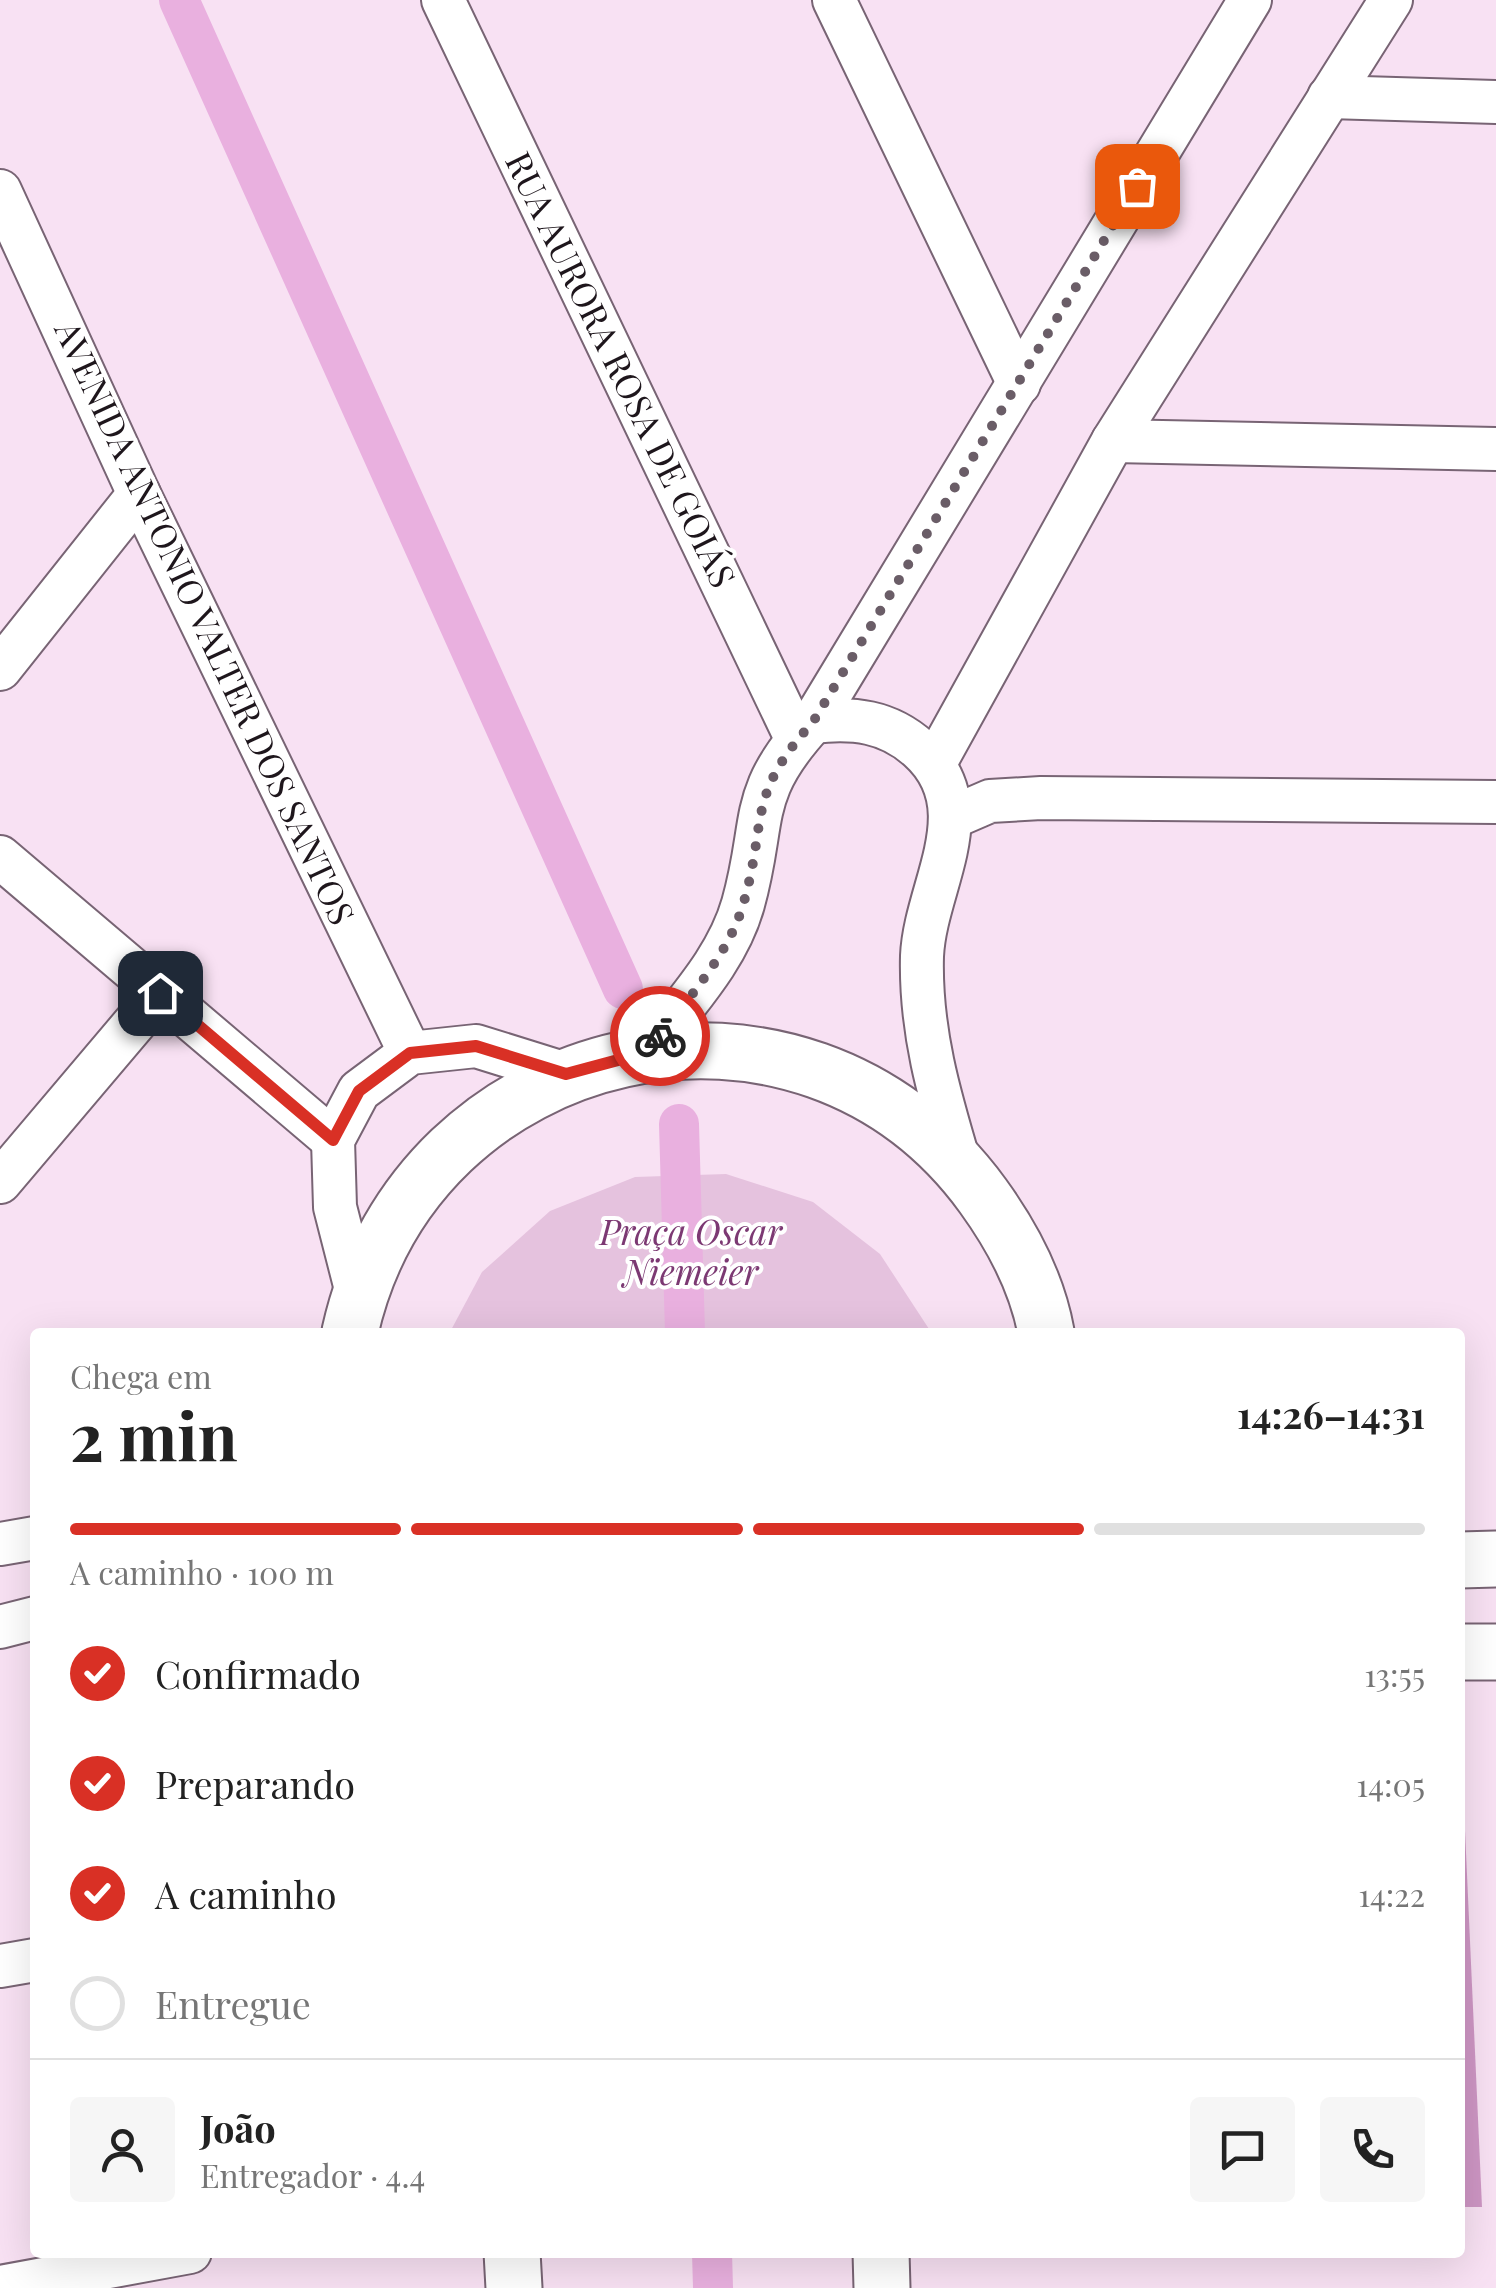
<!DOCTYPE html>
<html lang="pt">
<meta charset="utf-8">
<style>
body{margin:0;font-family:"Playfair Display",serif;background:#f6f6f6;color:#222;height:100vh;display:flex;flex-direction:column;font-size:38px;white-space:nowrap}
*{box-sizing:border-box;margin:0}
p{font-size:32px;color:#767676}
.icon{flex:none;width:55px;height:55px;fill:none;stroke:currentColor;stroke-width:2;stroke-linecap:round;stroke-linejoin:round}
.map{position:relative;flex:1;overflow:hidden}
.panel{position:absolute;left:30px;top:1328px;width:1435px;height:930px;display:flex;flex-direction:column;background:#fff;border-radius:10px;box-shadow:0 10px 40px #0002}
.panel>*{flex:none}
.pin{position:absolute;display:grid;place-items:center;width:85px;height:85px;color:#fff;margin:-42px;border-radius:20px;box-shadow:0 5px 15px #0006}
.courier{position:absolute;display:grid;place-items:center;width:100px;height:100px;margin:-50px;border:8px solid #d93025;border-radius:50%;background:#fff;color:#222;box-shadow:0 2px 12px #0007}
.head em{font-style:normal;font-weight:700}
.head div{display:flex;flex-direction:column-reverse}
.head{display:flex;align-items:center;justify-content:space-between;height:170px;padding:0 40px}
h1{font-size:65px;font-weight:700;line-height:75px}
.bar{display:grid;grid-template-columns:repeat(4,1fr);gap:15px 10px;align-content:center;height:120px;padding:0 40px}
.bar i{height:12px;border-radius:8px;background:#e0e0e0}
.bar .on{background:#d93025}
.bar p{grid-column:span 4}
.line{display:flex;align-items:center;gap:25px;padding:0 40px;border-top:2px solid #e0e0e0}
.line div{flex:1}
.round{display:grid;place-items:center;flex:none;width:105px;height:105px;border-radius:10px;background:#f6f6f6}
ol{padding:0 40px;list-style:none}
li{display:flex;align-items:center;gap:30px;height:110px}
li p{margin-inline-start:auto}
li .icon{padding:10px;border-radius:50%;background:#d93025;color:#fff;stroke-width:4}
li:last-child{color:#767676}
li i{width:55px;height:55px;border:5px solid #e0e0e0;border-radius:50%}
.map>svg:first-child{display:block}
.green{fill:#e5c2de}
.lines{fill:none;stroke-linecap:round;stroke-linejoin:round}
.canal{stroke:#e9b0df;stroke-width:40}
.building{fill:#ce96c4}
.minor-casing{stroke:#786474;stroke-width:46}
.tertiary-casing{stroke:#786474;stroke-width:59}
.minor{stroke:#fff;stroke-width:42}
.tertiary{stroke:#fff;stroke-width:55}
.done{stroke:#6a5d67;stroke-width:10;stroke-dasharray:0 18}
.route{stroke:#d93025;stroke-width:12}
.labels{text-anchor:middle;stroke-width:8;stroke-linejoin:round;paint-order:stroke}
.street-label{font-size:35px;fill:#1e161c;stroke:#fff}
.park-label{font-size:35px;font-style:italic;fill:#7c3973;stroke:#fff}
</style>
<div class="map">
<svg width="1496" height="2288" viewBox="0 0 1496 2288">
<rect width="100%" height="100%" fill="#f8e1f3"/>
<polygon class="green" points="726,1174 813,1202 880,1254 931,1332 450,1332 482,1272 550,1211 635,1177"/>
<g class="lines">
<g class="canal">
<polyline points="179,0 623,989"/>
<polyline points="679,1124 685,1332"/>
<polyline points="712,2252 713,2288"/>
</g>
</g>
<polygon class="building" points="1460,1786 1463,1786 1482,2207 1460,2207"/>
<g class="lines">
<g class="minor-casing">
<g id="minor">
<polyline points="443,0 797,740"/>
<polyline points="834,0 1019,384"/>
<polyline points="1329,97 1496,102"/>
<polyline points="0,191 139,494 410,1053"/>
<polyline points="1113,441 1496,449"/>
<polyline points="0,669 139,494"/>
<path d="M813,722C853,717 888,721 919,749C985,808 925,886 922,956C920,1030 939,1095 960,1165"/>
<polyline points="935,763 1113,441 1391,0"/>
<polyline points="953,817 990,801 1041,798 1496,802"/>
<polyline points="0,857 333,1140"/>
<path d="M648,1052C682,1006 727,961 743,904C767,819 746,795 813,722L1250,0"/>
<polyline points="0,1182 160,993"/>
<polyline points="358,1297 335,1207 333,1140 359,1091 410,1053 476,1046 566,1074"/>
<polyline points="0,1544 35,1538"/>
<polyline points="0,1627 35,1618"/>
<polyline points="0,1966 35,1960"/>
<polyline points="0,2287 190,2252"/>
</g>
</g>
<g class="tertiary-casing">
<g id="tertiary">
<path d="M350,1332C416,1035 802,947 983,1196C1012,1236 1037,1283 1046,1332"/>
<polyline points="1460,1560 1496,1559"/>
<polyline points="1460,1652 1496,1652"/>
<polyline points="512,2252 514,2288"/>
<polyline points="881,2252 882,2288"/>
</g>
</g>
<use href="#minor" class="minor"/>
<use href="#tertiary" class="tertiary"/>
</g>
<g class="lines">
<path class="done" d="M660,1036C691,994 728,955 743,905C768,820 745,797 813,722L1137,186"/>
<polyline class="route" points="160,993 333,1140 359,1091 410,1053 476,1046 566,1074 648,1052 660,1036"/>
</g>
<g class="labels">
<g class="street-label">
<text transform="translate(620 370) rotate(64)" y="12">RUA AURORA ROSA DE GOIÁS</text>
<text transform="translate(204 623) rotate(65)" y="12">AVENIDA ANTONIO VALTER DOS SANTOS</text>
</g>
<g class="park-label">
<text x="691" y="1245">Praça Oscar<tspan x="691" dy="40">Niemeier</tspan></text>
</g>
</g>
</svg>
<div class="pin" style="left:1137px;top:186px;background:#ea580c"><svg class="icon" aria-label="bag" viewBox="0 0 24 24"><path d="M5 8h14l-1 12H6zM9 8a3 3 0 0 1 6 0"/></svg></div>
<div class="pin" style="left:160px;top:993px;background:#1f2937"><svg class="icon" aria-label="home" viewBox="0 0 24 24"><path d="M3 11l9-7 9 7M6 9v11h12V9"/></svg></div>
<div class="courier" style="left:660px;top:1036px"><svg class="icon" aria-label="bike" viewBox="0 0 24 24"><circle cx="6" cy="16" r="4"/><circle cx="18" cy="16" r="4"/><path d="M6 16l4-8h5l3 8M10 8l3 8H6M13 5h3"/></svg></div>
<section class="panel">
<div class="head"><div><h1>2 min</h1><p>Chega em</p></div><em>14:26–14:31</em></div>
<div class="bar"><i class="on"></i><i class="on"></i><i class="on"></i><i></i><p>A caminho · 100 m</p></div>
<ol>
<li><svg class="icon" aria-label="check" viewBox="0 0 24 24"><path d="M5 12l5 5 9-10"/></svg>Confirmado<p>13:55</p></li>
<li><svg class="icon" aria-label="check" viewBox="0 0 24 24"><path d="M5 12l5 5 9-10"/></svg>Preparando<p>14:05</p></li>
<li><svg class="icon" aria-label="check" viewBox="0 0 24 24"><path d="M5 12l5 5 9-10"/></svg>A caminho<p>14:22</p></li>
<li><i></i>Entregue</li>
</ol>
<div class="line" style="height:180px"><a class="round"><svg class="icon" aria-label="person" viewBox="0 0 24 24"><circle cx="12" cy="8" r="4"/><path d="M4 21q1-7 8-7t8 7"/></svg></a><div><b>João</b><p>Entregador · 4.4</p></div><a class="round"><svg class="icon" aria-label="chat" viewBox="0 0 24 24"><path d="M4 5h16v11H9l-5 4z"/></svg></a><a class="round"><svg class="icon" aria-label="phone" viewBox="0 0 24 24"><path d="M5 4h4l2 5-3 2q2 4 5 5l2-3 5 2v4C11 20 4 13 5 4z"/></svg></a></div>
</section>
</div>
